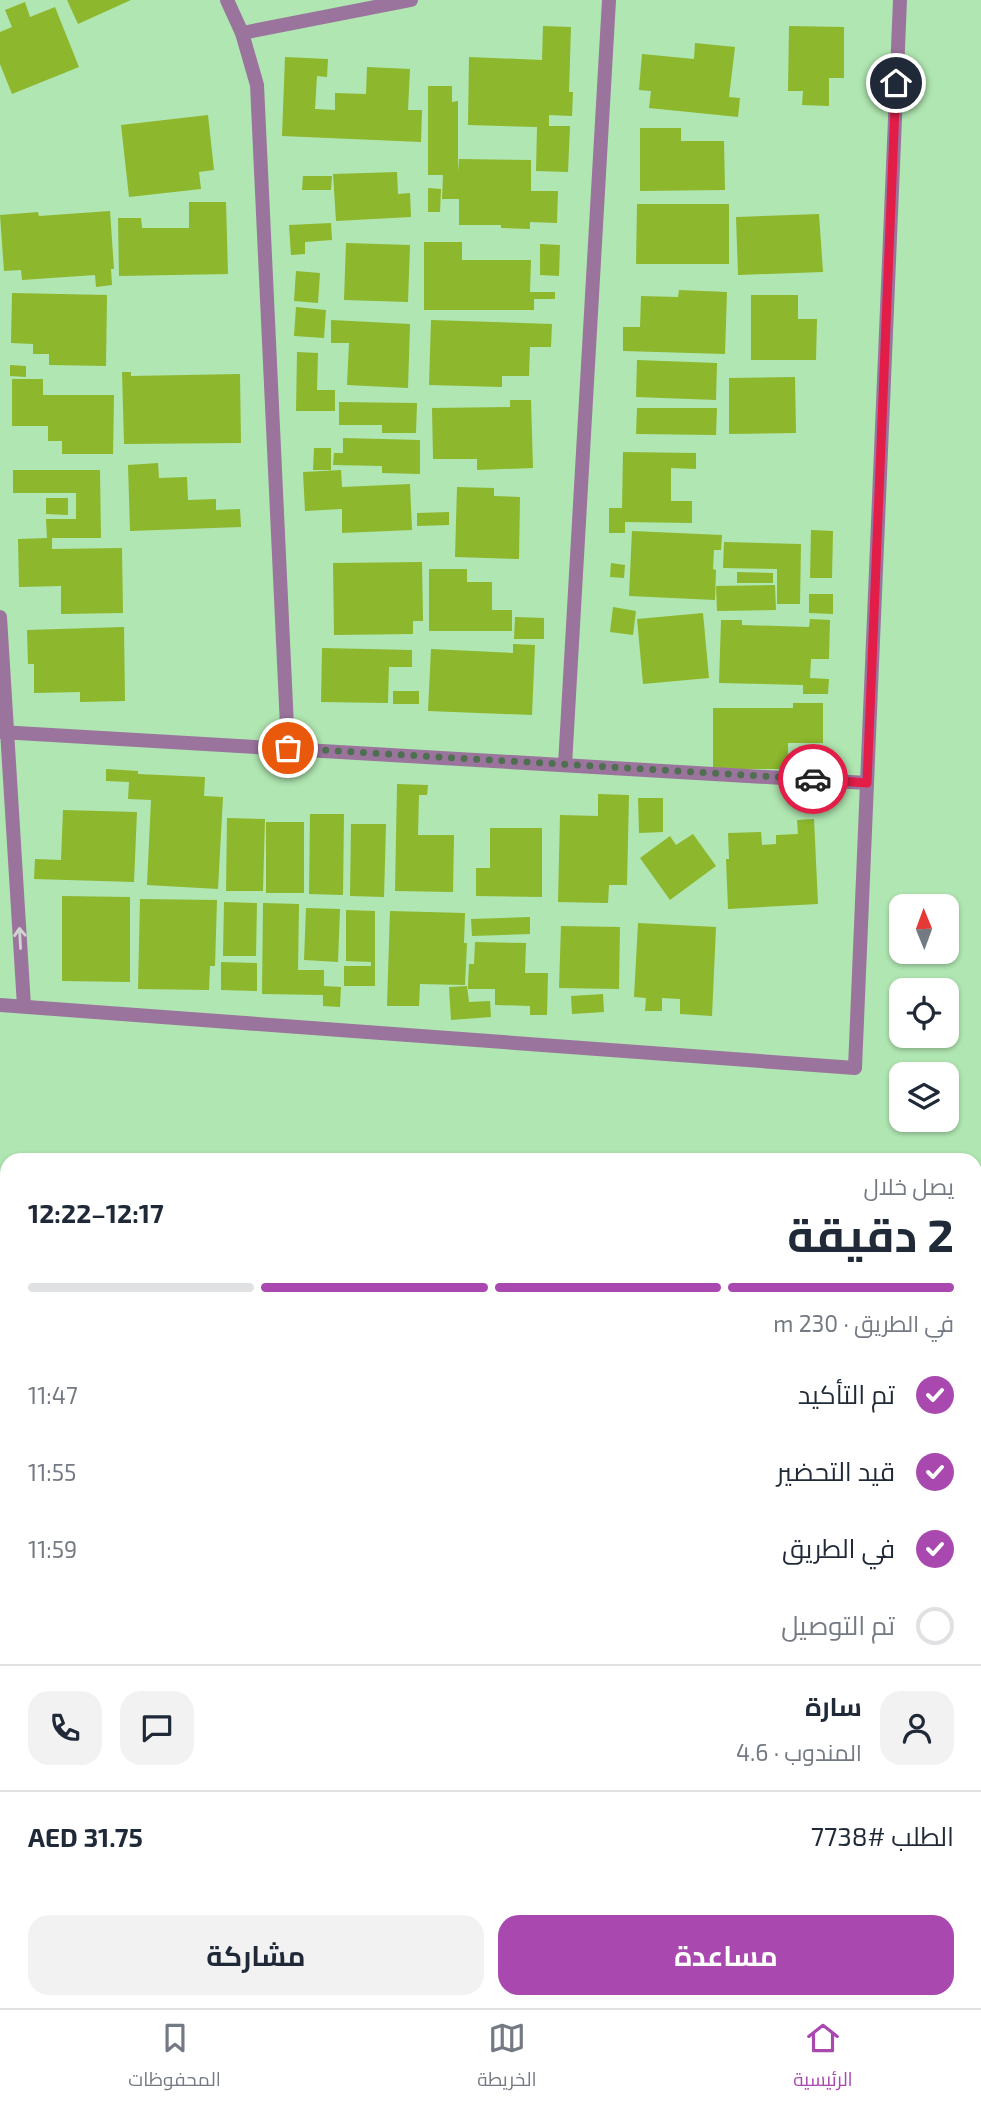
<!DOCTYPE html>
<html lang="ar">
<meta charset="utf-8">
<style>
body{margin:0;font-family:"Exo 2",Cairo,sans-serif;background:#f2f2f3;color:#1f2937;direction:rtl;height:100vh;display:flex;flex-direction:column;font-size:26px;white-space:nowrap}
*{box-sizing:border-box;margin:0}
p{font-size:23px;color:#747a83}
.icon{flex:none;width:38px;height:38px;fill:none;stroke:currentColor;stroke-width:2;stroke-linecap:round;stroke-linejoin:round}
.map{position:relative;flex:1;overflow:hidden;direction:ltr}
.sheet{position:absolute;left:0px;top:1153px;width:982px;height:856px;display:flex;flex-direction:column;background:#fff;border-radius:21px 21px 0 0;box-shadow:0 2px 5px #0004;direction:rtl}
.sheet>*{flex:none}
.needle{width:46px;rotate:359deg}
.tools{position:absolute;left:889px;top:894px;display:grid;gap:14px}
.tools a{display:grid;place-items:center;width:70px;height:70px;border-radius:14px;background:#fff;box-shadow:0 2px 5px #0004;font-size:35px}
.pin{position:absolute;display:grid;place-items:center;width:60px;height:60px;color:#fff;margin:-30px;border:4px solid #fff;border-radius:50%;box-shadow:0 2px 7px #0007}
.courier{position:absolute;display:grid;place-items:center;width:70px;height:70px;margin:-35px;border:5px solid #e11d48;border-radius:50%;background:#fff;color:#222;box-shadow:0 2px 9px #0007}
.head em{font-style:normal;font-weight:700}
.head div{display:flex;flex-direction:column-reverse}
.head{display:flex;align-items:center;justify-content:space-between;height:119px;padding:0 28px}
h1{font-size:46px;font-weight:700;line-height:52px}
.bar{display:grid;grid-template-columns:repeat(4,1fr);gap:10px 7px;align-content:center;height:84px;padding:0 28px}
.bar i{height:9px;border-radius:5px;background:#e0e1e3}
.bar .selected{background:#a948af}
.bar p{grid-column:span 4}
.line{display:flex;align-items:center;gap:18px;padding:0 28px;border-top:2px solid #e0e1e3}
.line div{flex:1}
.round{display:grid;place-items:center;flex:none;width:74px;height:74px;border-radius:21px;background:#f2f2f3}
ol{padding:0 28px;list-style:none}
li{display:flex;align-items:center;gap:21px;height:77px}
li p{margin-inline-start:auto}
li .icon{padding:7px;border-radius:50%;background:#a948af;color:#fff;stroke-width:4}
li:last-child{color:#747a83}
li i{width:38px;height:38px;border:4px solid #e0e1e3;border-radius:50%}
.primary-button{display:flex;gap:14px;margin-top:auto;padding:14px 28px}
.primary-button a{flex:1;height:80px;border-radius:21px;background:#a948af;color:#fff;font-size:28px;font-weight:700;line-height:80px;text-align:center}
.primary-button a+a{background:#f2f2f3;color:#1f2937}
.tab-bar{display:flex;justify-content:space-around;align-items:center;height:98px;border-top:2px solid #e0e1e3;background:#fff;font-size:19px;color:#747a83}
.tab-bar a{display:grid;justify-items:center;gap:4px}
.tab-bar .selected{color:#a948af}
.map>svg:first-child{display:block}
.building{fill:#8db72d}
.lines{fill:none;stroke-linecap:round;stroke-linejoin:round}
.minor{stroke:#9b749d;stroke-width:14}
.oneway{stroke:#d1d5d2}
.done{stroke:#4e6f50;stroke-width:7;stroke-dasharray:0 12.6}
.route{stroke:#e11d48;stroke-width:9}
</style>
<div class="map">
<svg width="981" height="2008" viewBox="0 0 981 2008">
<rect width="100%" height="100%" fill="#b0e6b1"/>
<g class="building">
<polygon points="67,0 131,0 78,24"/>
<polygon points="25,2 30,17 55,7 79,67 12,94 0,64 0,32 12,27 5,10"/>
<polygon points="543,26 571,27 569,92 573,92 572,116 549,115 549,126 570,126 568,172 536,171 537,127 468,125 469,57 542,60"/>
<polygon points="789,26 844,27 844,78 829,78 829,106 802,105 803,91 788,91"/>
<polygon points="695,43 735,47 729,97 740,98 738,117 649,108 651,91 639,90 642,54 694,59"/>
<polygon points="285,57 328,59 327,77 317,76 315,109 335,110 335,93 366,94 367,67 410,69 408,110 422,110 421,142 282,136"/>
<polygon points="428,86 452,86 452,102 458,101 458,172 459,159 531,160 531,191 558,191 557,223 530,222 530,229 501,228 501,225 459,225 459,199 442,199 443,175 428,175"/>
<polygon points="208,115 214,170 199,172 201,189 129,197 121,125"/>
<polygon points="640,128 681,128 681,141 724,141 725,190 640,191"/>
<polygon points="397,172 398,194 410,193 411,217 336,221 333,174"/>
<polygon points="303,176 332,176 331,190 302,190"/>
<polygon points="428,188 441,189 440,212 428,212"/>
<polygon points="189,202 226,202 228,274 119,276 118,218 141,218 142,228 189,228"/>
<polygon points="637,204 729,204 729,264 636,264"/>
<polygon points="110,211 114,269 111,269 112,285 96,287 95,275 22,280 21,270 4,271 0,215 38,212 39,216"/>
<polygon points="819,214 823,272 738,275 736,217"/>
<polygon points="331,223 332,240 305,242 305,254 291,255 289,225"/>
<polygon points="424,242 462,242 462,260 531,260 530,292 555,292 555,299 534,299 534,310 424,310"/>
<polygon points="346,243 410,245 408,302 344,300"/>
<polygon points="540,244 560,245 559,276 540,275"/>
<polygon points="296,271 320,273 318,303 294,301"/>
<polygon points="679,290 727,292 725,354 623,351 623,327 640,327 641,296 678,297"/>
<polygon points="12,293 107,295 106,366 49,365 49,354 33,354 33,344 11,343"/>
<polygon points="751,295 798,295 798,319 817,319 816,360 751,360"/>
<polygon points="296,307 326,310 324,338 294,336"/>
<polygon points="331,320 410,324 408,388 347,385 349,343 331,343"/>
<polygon points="431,320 552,324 551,347 530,347 529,376 502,376 502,387 429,385"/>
<polygon points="297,352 318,353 317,390 335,390 335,411 296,411"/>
<polygon points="637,360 717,363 716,400 636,397"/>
<polygon points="10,365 26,366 26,377 10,376"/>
<polygon points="122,372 131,372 131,376 240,374 241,443 124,444"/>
<polygon points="795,377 796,433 729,434 729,378"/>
<polygon points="12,379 43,379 43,395 114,395 113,454 62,454 62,441 48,441 48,426 12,426"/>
<polygon points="510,400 531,400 533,468 477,470 477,459 433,459 432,408 510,407"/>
<polygon points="339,402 417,403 416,433 382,433 382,425 339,425"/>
<polygon points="637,408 717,408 716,435 636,434"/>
<polygon points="343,438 420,440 420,474 382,473 382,466 333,465 334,453 343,453"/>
<polygon points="314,448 331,448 331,470 313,470"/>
<polygon points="623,452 696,453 696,469 671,468 671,501 692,501 692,523 625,522 625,533 609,533 609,508 622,508"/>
<polygon points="158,463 159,478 187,477 188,500 216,499 216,510 240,509 241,527 130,531 128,465"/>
<polygon points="13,470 100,470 101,538 52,538 52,549 122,548 123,613 61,614 61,586 19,587 18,539 47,538 46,519 76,519 76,493 13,493"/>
<polygon points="341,470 342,487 410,484 412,530 342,533 342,509 305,511 303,472"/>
<polygon points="457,487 494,488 494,496 520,497 519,559 455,557"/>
<polygon points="46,498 68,498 68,515 46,514"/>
<polygon points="449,512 449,525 417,526 417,513"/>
<polygon points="811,530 833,531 832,578 810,578"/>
<polygon points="632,531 722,535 721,550 714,550 713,569 716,570 715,600 629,596"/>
<polygon points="724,542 801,544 800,604 777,604 777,569 723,568"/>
<polygon points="422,562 423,621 413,621 413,634 334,635 333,563"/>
<polygon points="611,563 625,565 624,578 610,577"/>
<polygon points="429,569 467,569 467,582 492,582 492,610 512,610 512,631 429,631"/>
<polygon points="737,572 773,573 773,583 737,583"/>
<polygon points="775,585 776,610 717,611 716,586"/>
<polygon points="809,594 833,594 833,614 809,613"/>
<polygon points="613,607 636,611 633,635 610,632"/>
<polygon points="703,613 709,678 643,684 637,619"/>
<polygon points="515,617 544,618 544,639 514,639"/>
<polygon points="810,619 830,620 829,659 811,659 810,678 829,679 828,694 803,694 803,685 719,683 721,620 742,620 742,625 809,627"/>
<polygon points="124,627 125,701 80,702 80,692 34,693 34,664 28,664 27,630"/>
<polygon points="513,644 535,645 532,715 428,711 431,649 513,653"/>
<polygon points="322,648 412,650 412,667 389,667 388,703 321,702"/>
<rect x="393" y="691" width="26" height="13"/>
<polygon points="793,703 823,703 823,743 788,743 788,769 713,769 713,708 793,708"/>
<rect x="805" y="754" width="21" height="17"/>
<polygon points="106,769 138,771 138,774 205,777 204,796 223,797 218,889 147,885 151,800 128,799 129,782 106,781"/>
<polygon points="397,784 428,785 427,795 419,795 418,835 454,835 453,892 395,891"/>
<polygon points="598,794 629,795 627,885 609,885 608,903 558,902 560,815 598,816"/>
<polygon points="638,798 663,798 663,832 639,833"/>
<polygon points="63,810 137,812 134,882 34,879 35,859 61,860"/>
<polygon points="310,814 344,814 343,895 309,894"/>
<polygon points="227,818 265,819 263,891 226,891"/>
<polygon points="814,819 818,904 728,909 726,859 729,859 728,833 761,832 762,845 776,844 776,835 798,834 797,820"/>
<rect x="266" y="822" width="38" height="71"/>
<polygon points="351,824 386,824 384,897 350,896"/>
<polygon points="490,828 542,828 542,897 476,896 476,868 490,868"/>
<polygon points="693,834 716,866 670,900 640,858 670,836 676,845"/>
<polygon points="62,896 130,897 130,982 62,981"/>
<polygon points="140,899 217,900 215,966 210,966 209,990 138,989"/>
<polygon points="224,902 257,903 256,956 223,956"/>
<polygon points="263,903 299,904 298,970 324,970 324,986 341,987 340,1007 323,1006 323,995 262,994"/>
<polygon points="306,908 340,909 338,962 304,960"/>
<polygon points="346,910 375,911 375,986 344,986 344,966 371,966 371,962 346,961"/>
<polygon points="390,911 465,913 464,943 467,943 465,985 420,984 419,1006 387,1006"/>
<polygon points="530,917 530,934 472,936 471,919"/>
<polygon points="638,923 716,927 712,1016 680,1014 680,999 662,998 662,1011 645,1011 646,998 634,997"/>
<polygon points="561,926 620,927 619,989 559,988"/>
<polygon points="475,942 526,943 525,973 548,973 547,1015 530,1015 530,1006 495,1005 495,989 468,989 468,985 471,985 468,985 469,964 474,964"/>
<polygon points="221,962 257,963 257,991 221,990"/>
<polygon points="467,986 469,1002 490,1001 491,1017 451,1020 449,987"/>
<polygon points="603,994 604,1012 572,1014 571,996"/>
</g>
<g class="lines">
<g class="minor">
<polyline points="227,0 242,33 257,85 288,748"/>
<polyline points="242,33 411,0"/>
<polyline points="0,617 24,1006"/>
<polyline points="0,732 867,783"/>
<polyline points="565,765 609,0"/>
<polyline points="0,1005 855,1068 900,0"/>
<polyline points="839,2008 840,2002"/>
</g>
</g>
<defs><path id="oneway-shaft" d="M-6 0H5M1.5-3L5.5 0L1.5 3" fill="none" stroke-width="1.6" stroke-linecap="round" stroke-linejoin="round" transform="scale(1.75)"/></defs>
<use class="oneway" href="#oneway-shaft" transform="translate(20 938) rotate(-93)"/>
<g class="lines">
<polyline class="done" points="288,748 813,779"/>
<polyline class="route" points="813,779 867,783 896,83"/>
</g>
</svg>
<div class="tools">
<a><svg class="needle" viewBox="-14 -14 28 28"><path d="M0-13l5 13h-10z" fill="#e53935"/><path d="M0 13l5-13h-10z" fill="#747a83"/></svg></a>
<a><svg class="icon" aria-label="locate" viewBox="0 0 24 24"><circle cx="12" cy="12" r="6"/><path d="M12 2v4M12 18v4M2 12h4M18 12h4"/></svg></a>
<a><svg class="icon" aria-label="layers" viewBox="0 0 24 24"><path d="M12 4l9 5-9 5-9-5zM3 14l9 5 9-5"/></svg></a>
</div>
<div class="pin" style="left:288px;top:748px;background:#ea580c"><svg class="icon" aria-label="bag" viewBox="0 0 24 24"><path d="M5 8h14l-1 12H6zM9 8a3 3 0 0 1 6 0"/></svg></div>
<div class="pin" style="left:896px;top:83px;background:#1f2937"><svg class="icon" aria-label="home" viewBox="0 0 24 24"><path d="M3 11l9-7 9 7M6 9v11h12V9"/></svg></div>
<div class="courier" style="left:813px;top:779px"><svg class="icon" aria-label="car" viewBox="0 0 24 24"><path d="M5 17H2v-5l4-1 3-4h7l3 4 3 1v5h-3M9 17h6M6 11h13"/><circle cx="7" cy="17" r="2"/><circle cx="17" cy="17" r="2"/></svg></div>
<section class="sheet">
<div class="head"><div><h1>2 دقيقة</h1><p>يصل خلال</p></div><em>12:17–12:22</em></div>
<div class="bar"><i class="selected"></i><i class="selected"></i><i class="selected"></i><i></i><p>في الطريق · 230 m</p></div>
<ol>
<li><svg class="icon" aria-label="check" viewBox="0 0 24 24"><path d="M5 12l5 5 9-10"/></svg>تم التأكيد<p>11:47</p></li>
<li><svg class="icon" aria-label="check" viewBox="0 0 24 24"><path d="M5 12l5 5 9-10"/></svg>قيد التحضير<p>11:55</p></li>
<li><svg class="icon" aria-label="check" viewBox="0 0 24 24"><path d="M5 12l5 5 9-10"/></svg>في الطريق<p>11:59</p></li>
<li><i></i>تم التوصيل</li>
</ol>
<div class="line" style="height:126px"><a class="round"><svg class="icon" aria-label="person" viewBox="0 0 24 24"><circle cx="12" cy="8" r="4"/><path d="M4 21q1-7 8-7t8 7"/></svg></a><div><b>سارة</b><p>المندوب · 4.6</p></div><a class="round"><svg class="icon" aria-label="chat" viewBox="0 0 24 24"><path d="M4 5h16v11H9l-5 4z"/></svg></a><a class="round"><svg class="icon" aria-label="phone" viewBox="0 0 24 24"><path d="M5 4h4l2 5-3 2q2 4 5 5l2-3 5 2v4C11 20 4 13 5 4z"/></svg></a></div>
<div class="line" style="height:91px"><div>الطلب #7738</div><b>AED 31.75</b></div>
<div class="primary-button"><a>مساعدة</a><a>مشاركة</a></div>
</section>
</div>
<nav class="tab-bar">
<a class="selected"><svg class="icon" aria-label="home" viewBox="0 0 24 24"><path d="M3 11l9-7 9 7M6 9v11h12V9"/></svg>الرئيسية</a>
<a><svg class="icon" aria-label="map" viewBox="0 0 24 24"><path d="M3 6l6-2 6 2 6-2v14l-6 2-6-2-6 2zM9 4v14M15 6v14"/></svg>الخريطة</a>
<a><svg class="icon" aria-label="saved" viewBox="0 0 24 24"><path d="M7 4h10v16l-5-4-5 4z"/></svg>المحفوظات</a>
</nav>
